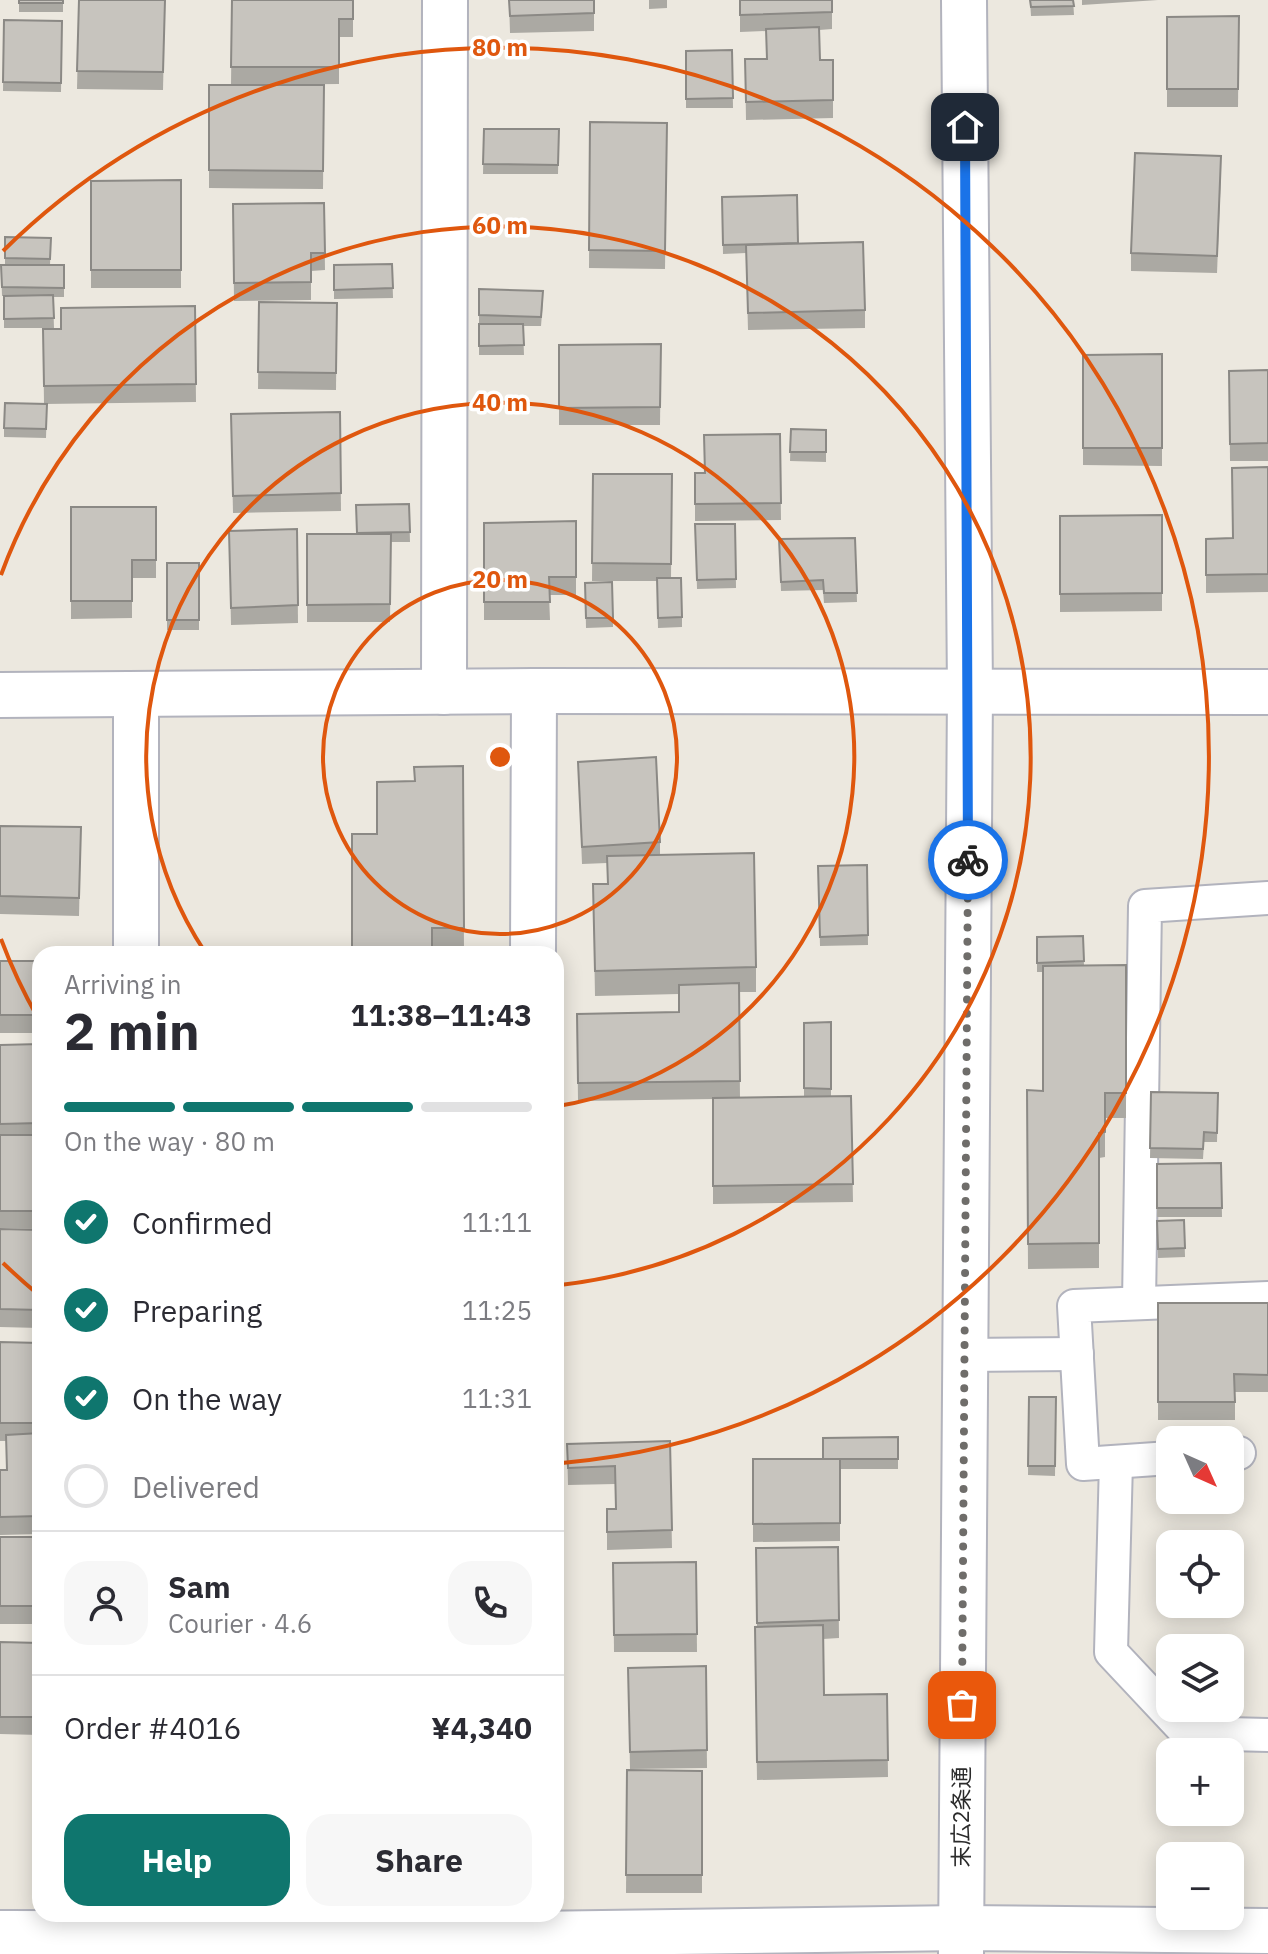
<!DOCTYPE html>
<meta charset="utf-8">
<style>
body{margin:0;font-family:"IBM Plex Sans","Noto Sans JP",sans-serif;background:#f7f7f7;color:#2b2b33;height:100vh;display:flex;flex-direction:column;font-size:30px;white-space:nowrap}
*{box-sizing:border-box;margin:0}
p{font-size:26px;color:#7c7c81}
.icon{flex:none;width:44px;height:44px;fill:none;stroke:currentColor;stroke-width:2;stroke-linecap:round;stroke-linejoin:round}
.map{position:relative;flex:1;overflow:hidden}
.details{position:absolute;left:32px;top:946px;width:532px;height:976px;display:flex;flex-direction:column;background:#fff;border-radius:24px;box-shadow:0 4px 20px #0003}
.details>*{flex:none}
.needle{width:52px;rotate:135deg}
.controls{position:absolute;left:1156px;top:1426px;display:grid;gap:16px}
.controls a{display:grid;place-items:center;width:88px;height:88px;border-radius:16px;background:#fff;box-shadow:0 4px 20px #0003;font-size:40px}
.pin{position:absolute;display:grid;place-items:center;width:68px;height:68px;color:#fff;margin:-34px;border-radius:16px;box-shadow:0 4px 12px #0006}
.courier{position:absolute;display:grid;place-items:center;width:80px;height:80px;margin:-40px;border:6px solid #1a73e8;border-radius:50%;background:#fff;color:#222;box-shadow:0 2px 10px #0007}
.head em{font-style:normal;font-weight:700}
.head div{display:flex;flex-direction:column-reverse}
.head{display:flex;align-items:center;justify-content:space-between;height:136px;padding:0 32px}
h1{font-size:52px;font-weight:700;line-height:60px}
.bar{display:grid;grid-template-columns:repeat(4,1fr);gap:12px 8px;align-content:center;height:96px;padding:0 32px}
.bar i{height:10px;border-radius:6px;background:#e1e1e2}
.bar .on{background:#0f766e}
.bar p{grid-column:span 4}
.line{display:flex;align-items:center;gap:20px;padding:0 32px;border-top:2px solid #e1e1e2}
.line div{flex:1}
.round{display:grid;place-items:center;flex:none;width:84px;height:84px;border-radius:24px;background:#f7f7f7}
ol{padding:0 32px;list-style:none}
li{display:flex;align-items:center;gap:24px;height:88px}
li p{margin-inline-start:auto}
li .icon{padding:8px;border-radius:50%;background:#0f766e;color:#fff;stroke-width:4}
li:last-child{color:#7c7c81}
li i{width:44px;height:44px;border:4px solid #e1e1e2;border-radius:50%}
.action{display:flex;gap:16px;margin-top:auto;padding:16px 32px}
.action a{flex:1;height:92px;border-radius:24px;background:#0f766e;color:#fff;font-size:32px;font-weight:700;line-height:92px;text-align:center}
.action a+a{background:#f7f7f7;color:#2b2b33}
.map>svg:first-child{display:block}
.lines{fill:none;stroke-linecap:round;stroke-linejoin:round}
.lane-casing{stroke:#b2b3bd;stroke-width:36}
.street-casing{stroke:#b2b3bd;stroke-width:48}
.secondary-casing{stroke:#b2b3bd;stroke-width:48}
.lane{stroke:#fff;stroke-width:32}
.street{stroke:#fff;stroke-width:44}
.secondary{stroke:#fff;stroke-width:44}
.wall{fill:#aba9a3}
.building{fill:#c7c4be;stroke:#8b8985;stroke-width:2}
.done{stroke:#6f6d6a;stroke-width:8;stroke-dasharray:0 14.4}
.route{stroke:#1a73e8;stroke-width:10}
.ring{fill:none;stroke:#df570e;stroke-width:4}
.labels{text-anchor:middle;stroke-width:7;stroke-linejoin:round;paint-order:stroke}
.street-label{font-size:22px;fill:#2b2b2b;stroke:#fff}
.centre{fill:#df570e;stroke:#fff;stroke-width:4}
.ring-label{font-size:24px;text-anchor:middle;font-weight:bold;fill:#df570e;stroke:#fff;stroke-width:7;stroke-linejoin:round;paint-order:stroke}
</style>
<div class="map">
<svg width="1268" height="1954" viewBox="0 0 1268 1954">
<rect width="100%" height="100%" fill="#ece8df"/>
<g class="lines">
<g class="lane-casing">
<g id="lane">
<polyline points="1139,1303 1145,906 1268,898"/>
<polyline points="964,1355 1077,1354"/>
<polyline points="1230,1454 1239,1453"/>
<polyline points="1170,1458 1083,1464 1074,1306 1268,1298"/>
<polyline points="1116,1462 1111,1652 1187,1733 1268,1735"/>
</g>
</g>
<g class="street-casing">
<g id="street">
<polyline points="444,692 445,0"/>
<polyline points="0,695 534,691 1268,692"/>
<polyline points="136,695 136,954"/>
<polyline points="533,954 534,691"/>
<polyline points="0,1933 530,1934 961,1928 1268,1931"/>
</g>
</g>
<g class="secondary-casing">
<polyline id="secondary" points="961,1954 970,691 964,0"/>
</g>
<use href="#lane" class="lane"/>
<use href="#street" class="street"/>
<use href="#secondary" class="secondary"/>
</g>
<g class="wall">
<rect x="19" y="0" width="44" height="12"/>
<polygon points="79,0 165,0 163,90 77,89"/>
<polygon points="232,0 353,0 353,37 339,37 339,84 231,85"/>
<polygon points="509,0 594,0 594,31 510,33"/>
<polygon points="649,0 667,0 667,8 649,9"/>
<polygon points="740,0 832,0 832,29 819,30 820,60 833,60 833,118 746,120 745,59 767,59 766,31 740,32"/>
<polygon points="1030,0 1073,0 1074,15 1031,16"/>
<polygon points="1082,0 1158,0 1082,5"/>
<polygon points="1239,16 1238,107 1167,107 1167,17"/>
<polygon points="4,20 62,21 61,92 3,91"/>
<polygon points="732,50 733,108 686,108 686,51"/>
<polygon points="209,85 324,85 323,189 209,188"/>
<polygon points="590,122 667,123 665,269 589,268"/>
<polygon points="484,129 559,129 558,174 483,174"/>
<polygon points="1221,174 1217,273 1131,271 1131,253"/>
<polygon points="181,180 181,288 91,288 91,181"/>
<polygon points="797,195 798,244 865,310 865,328 748,330 746,253 723,254 722,197"/>
<polygon points="324,203 325,270 311,271 311,300 234,301 233,204"/>
<polygon points="5,237 51,238 50,265 64,265 64,297 53,297 54,328 4,328 4,296 2,296 1,265 5,265"/>
<polygon points="392,264 393,298 334,299 334,265"/>
<polygon points="479,289 543,301 541,326 523,326 524,355 479,355"/>
<polygon points="259,302 337,303 336,390 258,389"/>
<polygon points="195,306 196,402 44,404 43,329 61,329"/>
<polygon points="661,344 660,425 559,425 559,345"/>
<polygon points="1162,354 1162,466 1083,465 1083,355"/>
<polygon points="1268,370 1268,461 1230,461 1229,371"/>
<polygon points="47,404 46,438 4,437 4,428"/>
<polygon points="340,412 341,511 233,513 231,414"/>
<polygon points="791,429 826,430 826,462 790,461"/>
<polygon points="780,434 781,520 695,521 695,473 704,473"/>
<polygon points="1268,467 1268,592 1206,593 1206,539 1232,538"/>
<polygon points="593,474 672,474 671,578 682,617 682,627 658,628 657,581 592,581"/>
<polygon points="409,504 410,542 391,542 390,622 307,622 307,534 356,534"/>
<polygon points="71,507 156,507 156,578 132,578 132,618 71,619"/>
<polygon points="1162,515 1162,611 1060,612 1060,516"/>
<polygon points="576,521 576,595 549,595 550,620 484,620 484,523"/>
<polygon points="695,524 735,524 736,588 697,589"/>
<polygon points="297,529 298,623 231,625 229,531"/>
<polygon points="855,538 857,602 824,603 823,590 781,591 779,539"/>
<rect x="167" y="563" width="32" height="67"/>
<polygon points="612,582 613,627 586,628 585,583"/>
<polygon points="578,762 660,842 660,855 756,967 756,992 739,992 740,1098 804,1097 804,1023 831,1022 831,1096 851,1096 853,1202 713,1204 713,1099 578,1101 577,1014 679,1012 679,994 595,996 593,884 607,884 607,863 582,864"/>
<polygon points="463,766 464,953 352,954 352,834 377,834 414,781"/>
<polygon points="0,826 81,827 79,916 0,914"/>
<polygon points="867,865 868,945 820,946 818,866"/>
<polygon points="1083,936 1084,966 1126,965 1126,1118 1105,1118 1105,1157 1099,1158 1099,1268 1028,1269 1027,1090 1043,1091 1043,972 1037,972 1037,937"/>
<rect x="0" y="961" width="40" height="72"/>
<polygon points="40,1044 40,1229 0,1228 0,1045"/>
<polygon points="1151,1092 1218,1093 1217,1142 1204,1142 1203,1159 1150,1158"/>
<polygon points="1221,1163 1222,1217 1157,1217 1157,1164"/>
<polygon points="1184,1220 1185,1257 1158,1258 1157,1221"/>
<polygon points="0,1229 40,1230 40,1328 0,1327"/>
<polygon points="1158,1303 1268,1303 1268,1392 1235,1392 1235,1420 1158,1420"/>
<polygon points="0,1342 40,1343 40,1534 0,1535 0,1470 6,1470 6,1441 0,1441"/>
<polygon points="1029,1397 1056,1397 1055,1476 1028,1475"/>
<polygon points="898,1437 898,1469 840,1469 840,1541 753,1542 753,1459 823,1459"/>
<polygon points="670,1441 672,1548 607,1550 607,1509 615,1509 615,1484 568,1485 567,1444"/>
<rect x="0" y="1537" width="40" height="87"/>
<polygon points="838,1547 839,1638 823,1639 824,1695 887,1694 888,1777 757,1780 755,1645 757,1627 756,1548"/>
<polygon points="696,1562 697,1652 614,1652 613,1563"/>
<polygon points="0,1642 40,1643 40,1735 0,1734"/>
<polygon points="706,1666 707,1768 630,1769 628,1668"/>
<polygon points="627,1770 702,1771 702,1893 626,1893"/>
</g>
<g class="building">
<rect x="19" y="0" width="44" height="3"/>
<polygon points="79,0 165,0 163,72 77,71"/>
<polygon points="232,0 353,0 353,19 339,19 339,67 231,67"/>
<polygon points="509,0 594,0 594,13 510,16"/>
<polygon points="740,0 832,0 832,12 740,15"/>
<polygon points="1030,0 1073,0 1074,6 1031,7"/>
<polygon points="1239,16 1238,89 1167,89 1167,17"/>
<polygon points="4,20 62,21 61,83 3,82"/>
<polygon points="819,27 820,60 833,60 833,100 746,102 745,59 767,59 766,29"/>
<polygon points="732,50 733,98 686,99 686,51"/>
<polygon points="209,85 324,85 323,171 209,170"/>
<polygon points="590,122 667,123 665,251 589,250"/>
<polygon points="484,129 559,129 558,165 483,164"/>
<polygon points="1135,153 1221,156 1217,256 1131,253"/>
<polygon points="181,180 181,270 91,270 91,181"/>
<polygon points="797,195 798,243 723,245 722,197"/>
<polygon points="324,203 325,253 311,253 311,282 234,283 233,204"/>
<polygon points="5,237 51,238 50,259 5,258"/>
<polygon points="863,242 865,310 748,313 746,245"/>
<polygon points="392,264 393,288 334,290 334,265"/>
<polygon points="1,265 64,265 64,288 2,287"/>
<polygon points="479,289 543,291 541,317 479,315"/>
<polygon points="53,295 54,318 4,319 4,296"/>
<polygon points="259,302 337,303 336,373 258,372"/>
<polygon points="195,306 196,384 44,386 43,329 61,329 61,308"/>
<polygon points="479,324 523,324 524,345 479,346"/>
<polygon points="661,344 660,407 559,408 559,345"/>
<polygon points="1162,354 1162,448 1083,448 1083,355"/>
<polygon points="1268,370 1268,443 1230,444 1229,371"/>
<polygon points="5,403 47,404 46,429 4,428"/>
<polygon points="340,412 341,493 233,496 231,414"/>
<polygon points="791,429 826,430 826,452 790,452"/>
<polygon points="780,434 781,503 695,504 695,473 705,473 704,435"/>
<polygon points="1268,467 1268,574 1206,575 1206,539 1233,538 1232,468"/>
<polygon points="593,474 672,474 671,564 592,563"/>
<polygon points="409,504 410,532 357,533 356,505"/>
<polygon points="71,507 156,507 156,560 132,560 132,601 71,601"/>
<polygon points="1162,515 1162,593 1060,594 1060,516"/>
<polygon points="576,521 576,577 549,577 550,602 484,602 484,523"/>
<polygon points="695,524 735,524 736,579 697,580"/>
<polygon points="297,529 298,605 231,608 229,531"/>
<polygon points="307,534 391,534 390,604 307,605"/>
<polygon points="855,538 857,593 824,593 823,580 781,582 779,539"/>
<rect x="167" y="563" width="32" height="57"/>
<polygon points="657,578 681,578 682,617 658,618"/>
<polygon points="612,582 613,618 586,618 585,583"/>
<polygon points="656,757 660,842 582,847 578,762"/>
<polygon points="463,766 464,928 432,928 432,947 352,948 352,834 377,834 377,782 415,781 414,767"/>
<polygon points="0,826 81,827 79,898 0,896"/>
<polygon points="754,853 756,967 595,971 593,884 608,884 607,856"/>
<polygon points="867,865 868,935 820,937 818,866"/>
<polygon points="1083,936 1084,961 1037,963 1037,937"/>
<rect x="0" y="961" width="40" height="54"/>
<polygon points="1126,965 1126,1093 1105,1093 1105,1132 1099,1133 1099,1243 1028,1244 1027,1090 1043,1091 1043,966"/>
<polygon points="739,983 740,1081 578,1083 577,1014 679,1012 679,985"/>
<polygon points="831,1022 831,1089 804,1088 804,1023"/>
<polygon points="40,1044 40,1123 0,1124 0,1045"/>
<polygon points="1151,1092 1218,1093 1217,1133 1204,1132 1203,1149 1150,1148"/>
<polygon points="851,1096 853,1184 713,1186 713,1098"/>
<rect x="0" y="1135" width="40" height="76"/>
<polygon points="1221,1163 1222,1208 1157,1208 1157,1164"/>
<polygon points="1184,1220 1185,1248 1158,1249 1157,1221"/>
<polygon points="0,1229 40,1230 40,1310 0,1309"/>
<polygon points="1158,1303 1268,1303 1268,1375 1234,1374 1235,1402 1158,1402"/>
<polygon points="0,1342 40,1343 40,1423 0,1423"/>
<polygon points="1029,1397 1056,1397 1055,1466 1028,1466"/>
<polygon points="40,1433 40,1516 0,1517 0,1470 7,1470 6,1435"/>
<polygon points="898,1437 898,1459 823,1459 823,1438"/>
<polygon points="670,1441 672,1530 607,1532 607,1509 616,1509 615,1466 568,1468 567,1444"/>
<polygon points="753,1459 840,1459 840,1523 753,1524"/>
<rect x="0" y="1537" width="40" height="69"/>
<polygon points="838,1547 839,1620 757,1623 756,1548"/>
<polygon points="696,1562 697,1634 614,1635 613,1563"/>
<polygon points="823,1625 824,1695 887,1694 888,1760 757,1762 755,1627"/>
<polygon points="0,1642 40,1643 40,1717 0,1717"/>
<polygon points="706,1666 707,1750 630,1752 628,1668"/>
<polygon points="627,1770 702,1771 702,1875 626,1875"/>
</g>
<g class="lines">
<polyline class="done" points="962,1705 968,860"/>
<polyline class="route" points="965,127 968,860"/>
</g>
<g class="ring">
<circle cx="500" cy="757" r="177"/>
<path d="M205 952A354 354 0 1 1 558 1106"/>
<path d="M38 1018A531 531 0 0 1 1 939M1 575A531 531 0 1 1 560 1285"/>
<path d="M40 1296A709 709 0 0 1 3 1263M3 251A709 709 0 1 1 562 1463"/>
</g>
<g class="labels">
<g class="street-label">
<text transform="translate(961 1817) rotate(-90)" y="8">末広2条通</text>
</g>
</g>
<circle cx="500" cy="757" r="12" class="centre"/>
<g class="ring-label">
<text x="500" y="56">80 m</text>
<text x="500" y="234">60 m</text>
<text x="500" y="411">40 m</text>
<text x="500" y="588">20 m</text>
</g>
</svg>
<div class="controls">
<a><svg class="needle" viewBox="-14 -14 28 28"><path d="M0-13l5 13h-10z" fill="#e53935"/><path d="M0 13l5-13h-10z" fill="#7c7c81"/></svg></a>
<a><svg class="icon" aria-label="locate" viewBox="0 0 24 24"><circle cx="12" cy="12" r="6"/><path d="M12 2v4M12 18v4M2 12h4M18 12h4"/></svg></a>
<a><svg class="icon" aria-label="layers" viewBox="0 0 24 24"><path d="M12 4l9 5-9 5-9-5zM3 14l9 5 9-5"/></svg></a>
<a>+</a>
<a>−</a>
</div>
<div class="pin" style="left:962px;top:1705px;background:#ea580c"><svg class="icon" aria-label="bag" viewBox="0 0 24 24"><path d="M5 8h14l-1 12H6zM9 8a3 3 0 0 1 6 0"/></svg></div>
<div class="pin" style="left:965px;top:127px;background:#1f2937"><svg class="icon" aria-label="home" viewBox="0 0 24 24"><path d="M3 11l9-7 9 7M6 9v11h12V9"/></svg></div>
<div class="courier" style="left:968px;top:860px"><svg class="icon" aria-label="bike" viewBox="0 0 24 24"><circle cx="6" cy="16" r="4"/><circle cx="18" cy="16" r="4"/><path d="M6 16l4-8h5l3 8M10 8l3 8H6M13 5h3"/></svg></div>
<section class="details">
<div class="head"><div><h1>2 min</h1><p>Arriving in</p></div><em>11:38–11:43</em></div>
<div class="bar"><i class="on"></i><i class="on"></i><i class="on"></i><i></i><p>On the way · 80 m</p></div>
<ol>
<li><svg class="icon" aria-label="check" viewBox="0 0 24 24"><path d="M5 12l5 5 9-10"/></svg>Confirmed<p>11:11</p></li>
<li><svg class="icon" aria-label="check" viewBox="0 0 24 24"><path d="M5 12l5 5 9-10"/></svg>Preparing<p>11:25</p></li>
<li><svg class="icon" aria-label="check" viewBox="0 0 24 24"><path d="M5 12l5 5 9-10"/></svg>On the way<p>11:31</p></li>
<li><i></i>Delivered</li>
</ol>
<div class="line" style="height:144px"><a class="round"><svg class="icon" aria-label="person" viewBox="0 0 24 24"><circle cx="12" cy="8" r="4"/><path d="M4 21q1-7 8-7t8 7"/></svg></a><div><b>Sam</b><p>Courier · 4.6</p></div><a class="round"><svg class="icon" aria-label="phone" viewBox="0 0 24 24"><path d="M5 4h4l2 5-3 2q2 4 5 5l2-3 5 2v4C11 20 4 13 5 4z"/></svg></a></div>
<div class="line" style="height:104px"><div>Order #4016</div><b>¥4,340</b></div>
<div class="action"><a>Help</a><a>Share</a></div>
</section>
</div>
